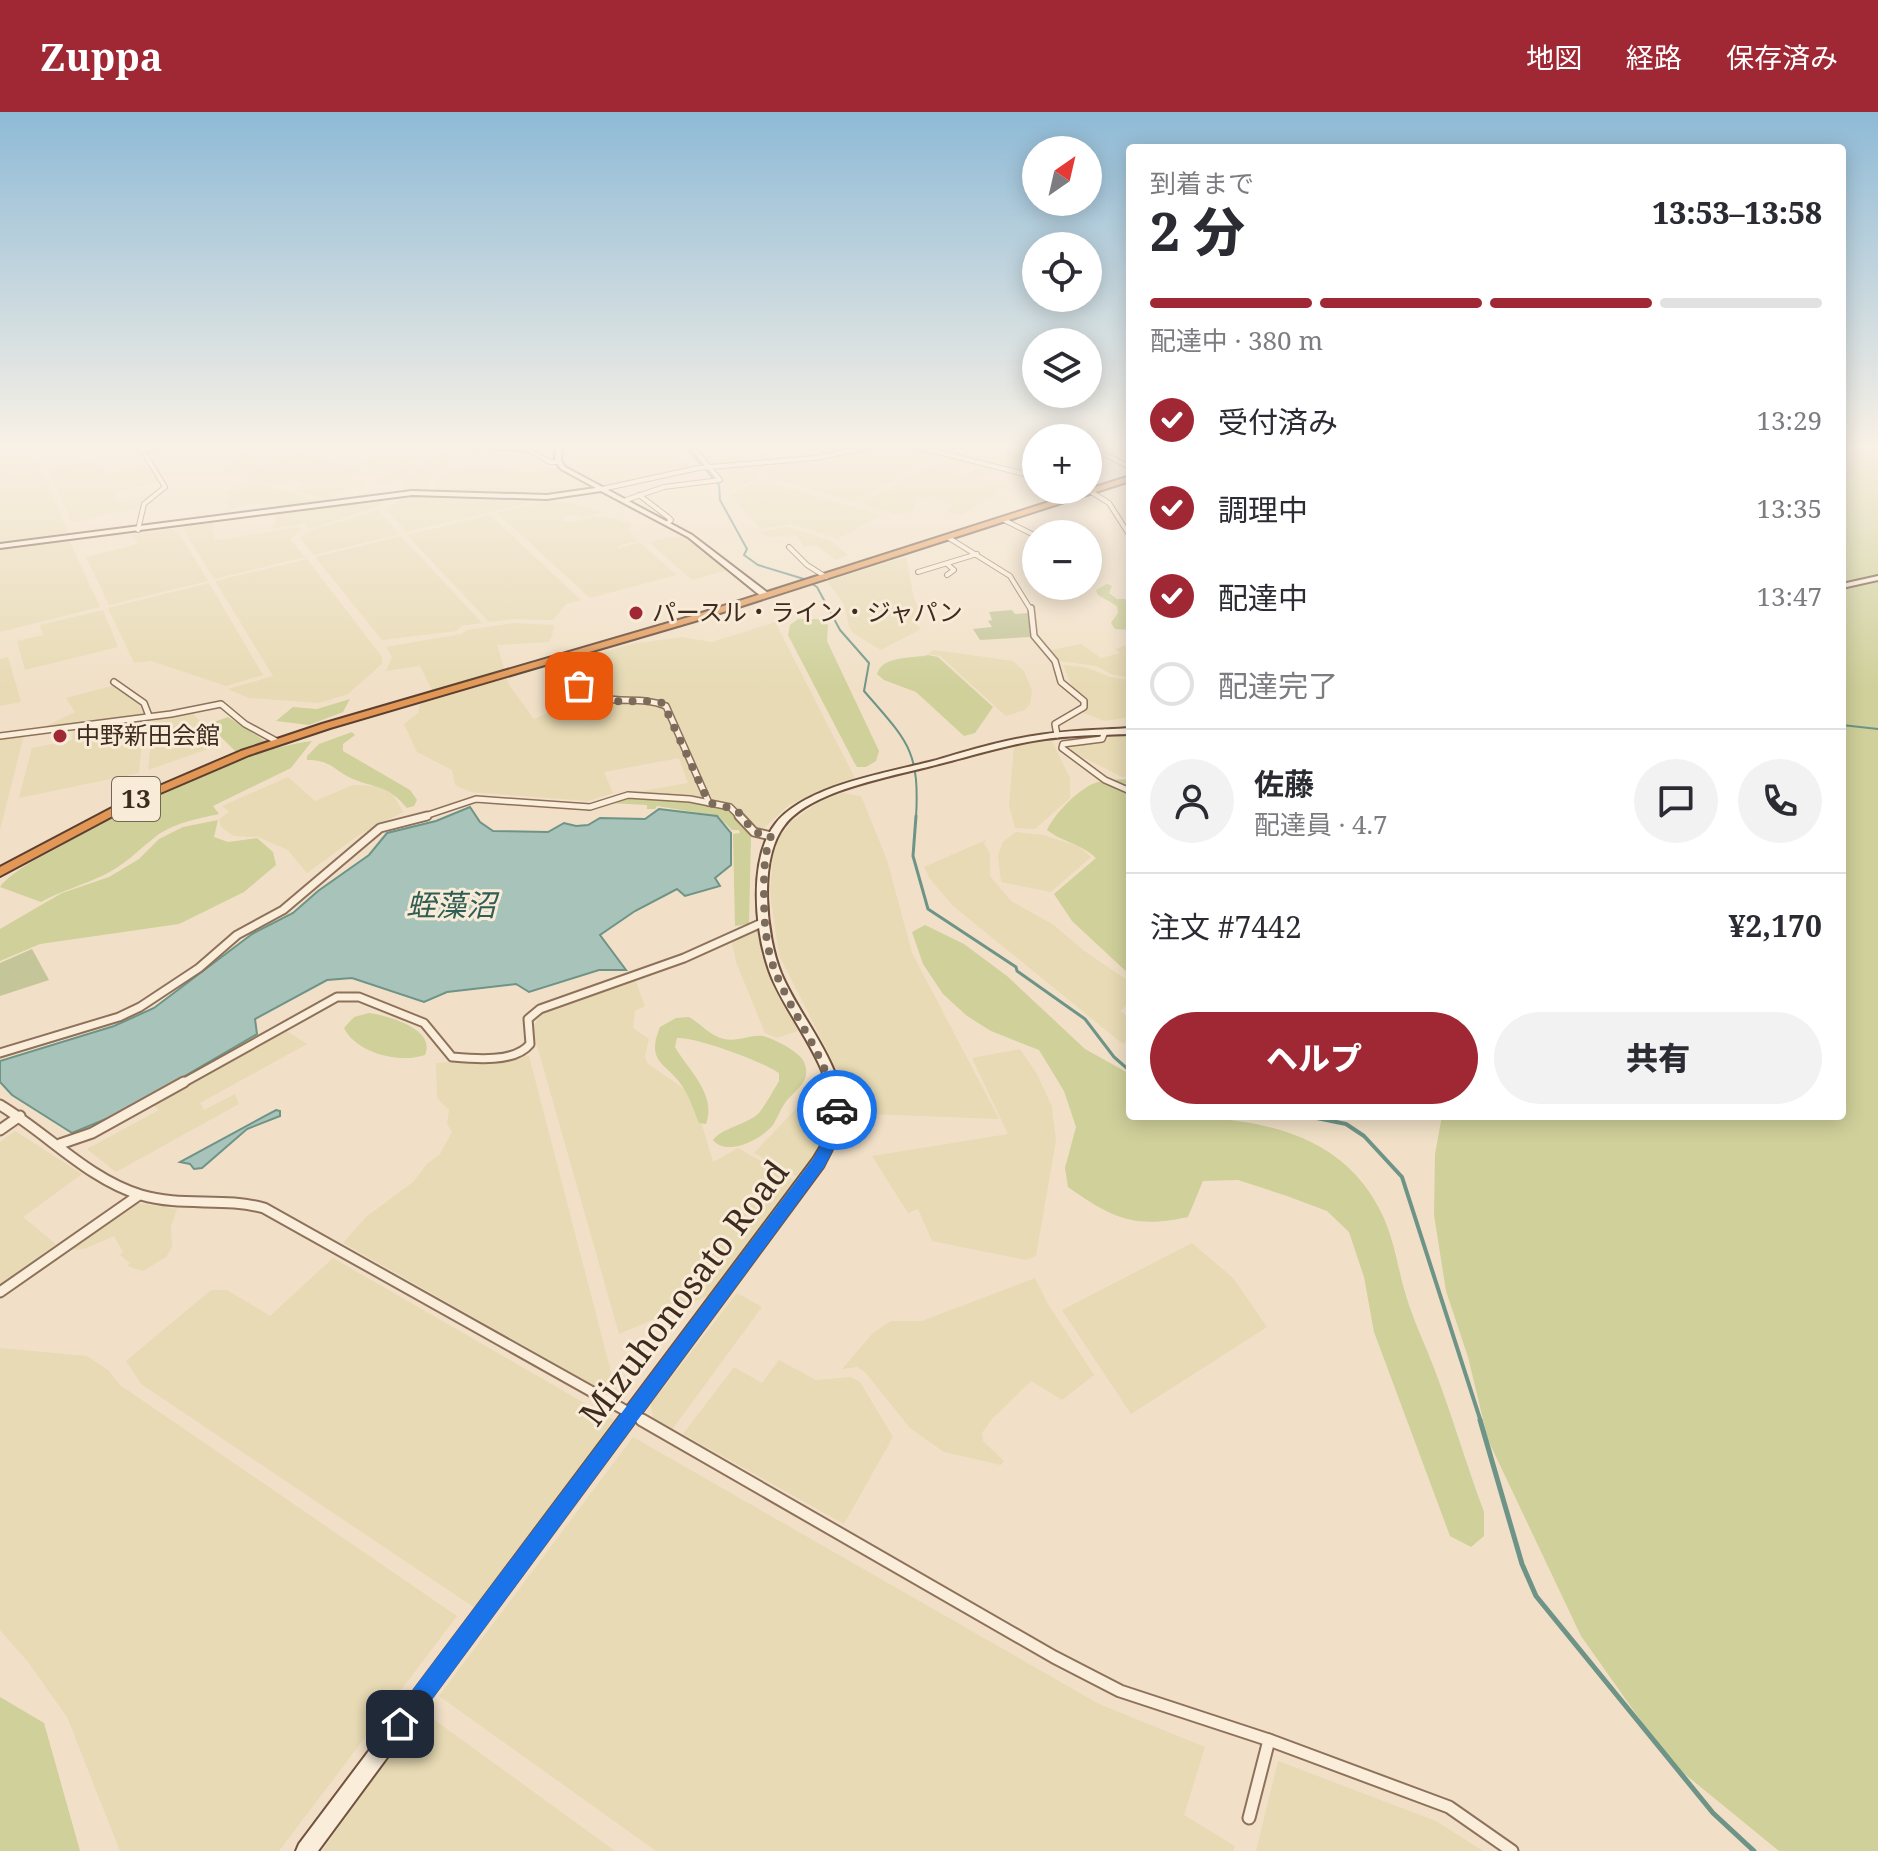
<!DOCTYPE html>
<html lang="ja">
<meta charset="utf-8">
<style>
body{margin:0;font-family:"Noto Serif","Noto Sans JP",serif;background:#f2f2f3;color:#2b2b33;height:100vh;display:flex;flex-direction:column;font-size:30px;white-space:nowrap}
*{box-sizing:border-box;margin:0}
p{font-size:26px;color:#7c7c81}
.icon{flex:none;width:44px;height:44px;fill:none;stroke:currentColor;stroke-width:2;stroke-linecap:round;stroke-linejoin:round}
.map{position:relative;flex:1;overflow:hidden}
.sheet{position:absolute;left:1126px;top:32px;width:720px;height:976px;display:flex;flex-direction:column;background:#fff;border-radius:8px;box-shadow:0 4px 20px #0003}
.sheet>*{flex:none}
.needle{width:52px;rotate:34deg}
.buttons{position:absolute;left:1022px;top:24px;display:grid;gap:16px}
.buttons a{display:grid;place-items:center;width:80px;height:80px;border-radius:50%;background:#fff;box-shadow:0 4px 20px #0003;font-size:40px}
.pin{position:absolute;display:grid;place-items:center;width:68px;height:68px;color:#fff;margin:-34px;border-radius:16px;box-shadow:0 4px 12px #0006}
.courier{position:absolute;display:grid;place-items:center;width:80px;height:80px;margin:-40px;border:6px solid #1a73e8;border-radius:50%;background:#fff;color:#222;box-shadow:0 2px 10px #0007}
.overview em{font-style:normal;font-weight:800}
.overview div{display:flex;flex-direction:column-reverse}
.overview{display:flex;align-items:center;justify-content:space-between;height:136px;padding:0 24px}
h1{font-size:52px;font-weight:800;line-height:60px}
.bar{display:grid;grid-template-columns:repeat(4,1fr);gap:12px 8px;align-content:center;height:96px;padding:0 24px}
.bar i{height:10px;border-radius:6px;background:#e1e1e2}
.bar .on{background:#a02834}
.bar p{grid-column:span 4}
.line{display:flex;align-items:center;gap:20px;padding:0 24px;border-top:2px solid #e1e1e2}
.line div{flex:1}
.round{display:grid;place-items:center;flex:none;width:84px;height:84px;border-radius:42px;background:#f2f2f3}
ol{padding:0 24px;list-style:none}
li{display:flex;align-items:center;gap:24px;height:88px}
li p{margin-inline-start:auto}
li .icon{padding:8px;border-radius:50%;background:#a02834;color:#fff;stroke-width:4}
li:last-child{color:#7c7c81}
li i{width:44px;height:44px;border:4px solid #e1e1e2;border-radius:50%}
.cta{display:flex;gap:16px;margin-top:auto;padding:16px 24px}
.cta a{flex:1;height:92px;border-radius:48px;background:#a02834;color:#fff;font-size:32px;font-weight:800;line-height:92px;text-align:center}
.cta a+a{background:#f2f2f3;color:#2b2b33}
header{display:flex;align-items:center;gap:48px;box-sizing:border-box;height:112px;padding:0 40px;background:#a02834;color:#fff}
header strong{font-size:38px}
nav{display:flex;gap:44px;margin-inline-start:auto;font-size:28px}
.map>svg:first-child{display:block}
.farmland{fill:#e7dab4}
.green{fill:#cfd09a}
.cemetery{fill:#c4c599}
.water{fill:#a8c4ba;stroke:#6e9487;stroke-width:2}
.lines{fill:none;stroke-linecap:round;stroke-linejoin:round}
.stream-far3{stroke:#6e9487;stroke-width:2}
.stream-far2{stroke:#6e9487;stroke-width:3}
.stream-far1{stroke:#6e9487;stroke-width:4}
.stream{stroke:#6e9487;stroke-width:5}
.street-far4-casing{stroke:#8e715b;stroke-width:6}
.street-far3-casing{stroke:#8e715b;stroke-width:8}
.street-far2-casing{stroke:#8e715b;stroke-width:11}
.street-far1-casing{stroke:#8e715b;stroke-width:13}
.street-casing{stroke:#8e715b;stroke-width:15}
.secondary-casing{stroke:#70523e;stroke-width:4}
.highway-casing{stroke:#5c402f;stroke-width:4}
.street-far4{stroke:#faeedb;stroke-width:4}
.street-far3{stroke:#faeedb;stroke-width:5}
.street-far2{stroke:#faeedb;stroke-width:7}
.street-far1{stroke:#faeedb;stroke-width:9}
.street{stroke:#faeedb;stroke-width:11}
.secondary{fill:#faeedb;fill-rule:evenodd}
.highway{fill:#e29756;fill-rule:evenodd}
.route{fill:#1a73e8}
.done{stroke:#7c6a5a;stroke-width:8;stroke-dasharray:0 14.4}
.poi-dot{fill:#a02834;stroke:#f8ebd7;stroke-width:3}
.labels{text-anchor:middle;stroke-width:6;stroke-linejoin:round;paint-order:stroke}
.far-poi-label{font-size:24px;fill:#3d2b1f;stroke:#f8ebd7;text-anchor:start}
.shield{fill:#f8ebd7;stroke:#756556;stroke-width:2}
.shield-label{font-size:26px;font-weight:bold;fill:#3d2b1f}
.water-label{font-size:30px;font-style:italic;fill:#2e5e56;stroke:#f8ebd7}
.near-street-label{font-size:34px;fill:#3d2b1f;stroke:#f8ebd7}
</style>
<header>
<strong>Zuppa</strong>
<nav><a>地図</a><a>経路</a><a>保存済み</a></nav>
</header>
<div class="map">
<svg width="1878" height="1739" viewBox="0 0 1878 1739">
<rect width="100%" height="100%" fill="#f1e0c7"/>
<g class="farmland">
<polygon points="0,334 31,334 41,357 0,365"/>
<polygon points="249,334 288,334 281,338 290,341 235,362 224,358"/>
<polygon points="565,334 672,334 689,356 607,374 565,352 562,343"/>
<polygon points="696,334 863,334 805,346 714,352 706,348"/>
<polygon points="882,334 907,334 940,342 854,390 768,365 771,352 819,348"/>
<polygon points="921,334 1036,334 1036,356 1028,361"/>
<polygon points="443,339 448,346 448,356 428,369 427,378 403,381 405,367 378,373 375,368 417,350 418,353 411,359 407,366 421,355 422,347"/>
<polygon points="298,340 364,358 350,364 366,370 325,388 295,378 307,372 294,368 275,373 238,363"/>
<polygon points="389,340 416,348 386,361 353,352"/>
<polygon points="947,344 970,350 957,360 960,365 956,368 983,353 997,356 979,366 1009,374 960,404 947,399 954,394 930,385 917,389 913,398 898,403 861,392"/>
<polygon points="96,348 104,362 149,353 161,370 114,380 119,390 151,383 141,395 72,410 48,358"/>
<polygon points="761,351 758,366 730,379 718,361 718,355"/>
<polygon points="491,352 500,356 528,360 552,354 591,377 549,383 536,382 539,375 527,381 436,377 437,367 453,358"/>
<polygon points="42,359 69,423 0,431 0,367"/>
<polygon points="760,368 881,403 838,427 792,412 761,417 730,382"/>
<polygon points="254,369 282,378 321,390 278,396 273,392 257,391 230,397 227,387 232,384 224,380"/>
<polygon points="433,382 532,387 535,389 407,420 385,397 408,384"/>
<polygon points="380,387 382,393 308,418 306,411 272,417 278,400"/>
<polygon points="544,389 571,391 601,400 579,406 579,403 566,403 561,409 573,410 591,405 612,406 631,412 628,417 639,429 620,433 617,437 640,430 676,463 590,486 497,401"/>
<polygon points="377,398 400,422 314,443 300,426 309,419"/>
<polygon points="490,403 581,488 566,492 553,508 515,507 489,510 407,423"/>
<polygon points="212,411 215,428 299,415 301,419 290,427 305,445 214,467 182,415"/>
<polygon points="786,415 830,428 848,443 836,448 816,433 804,435 797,424 766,425 759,420"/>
<polygon points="172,417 179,421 208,469 109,493 86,445 138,432 132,423"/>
<polygon points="401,424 482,511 461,514 457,519 382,528 315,445"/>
<polygon points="670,425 688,425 728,458 692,468 649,430"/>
<polygon points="69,428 100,495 0,520 0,436"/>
<polygon points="906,445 914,487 921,500 914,510 921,517 881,538 853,521 849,515 844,492 827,469"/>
<polygon points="307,447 382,545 382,552 348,582 319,591 249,586 228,577 273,564 215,469"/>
<polygon points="209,471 263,563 226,574 151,549 134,551 108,496"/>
<polygon points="103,498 118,535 25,558 17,529 43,523 40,513"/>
<polygon points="775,510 857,670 816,681 789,693 764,716 755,715 740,698 721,691 636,680 688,671 679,646 604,660 613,681 588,689 470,680 455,673 452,658 417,640 404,612 418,601 420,592 507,566 509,573 534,607 582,586 583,545 637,531 682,525 712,530"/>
<polygon points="514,511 554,513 552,524 549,530 497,533 505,559 433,580 420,554 386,559 392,545 386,535 461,522 467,518"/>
<polygon points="1081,532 1101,546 1120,541 1115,537 1130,532 1130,566 1111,562 1096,554 1060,549 1051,538"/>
<polygon points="934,538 1013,549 1024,559 1032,578 1030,592 1025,598 1006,604 940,544 927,542"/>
<polygon points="8,545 21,590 0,594 0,547"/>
<polygon points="1063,553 1085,555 1110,565 1130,568 1130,605 1105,609 1081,600 1088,591 1072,574"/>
<polygon points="112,574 138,590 144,603 42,616 75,600 66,586"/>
<polygon points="192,601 222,632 148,658 153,606"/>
<polygon points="144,607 139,661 19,686 32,636 72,628 73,617"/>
<polygon points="1110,622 1130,622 1130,664 1122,665 1067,637 1106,628"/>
<polygon points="24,623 0,718 0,626"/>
<polygon points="1052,629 1070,666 1070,686 1035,717 1015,716 1009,693 1014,633"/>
<polygon points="288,665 315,689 353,673 375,674 392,681 403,700 359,723 307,761 288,738 258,725 234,724 221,715 219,707 229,700 222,694"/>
<polygon points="842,681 861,684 887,748 912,841 999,1007 867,1002 837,958 779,843 770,780 774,733 792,709 821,689"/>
<polygon points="1016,720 1043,723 1078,734 1091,745 1051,780 1001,770 998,743 1003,730"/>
<polygon points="986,728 984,732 990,742 990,764 1011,789 1054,813 1083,838 1130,870 1130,888 1121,899 1130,908 1130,926 1123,932 952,793 930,767 924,755"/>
<polygon points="758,817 768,859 798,919 777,926 765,921 736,850 731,827"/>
<polygon points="635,867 645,894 635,899 633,916 649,927 645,944 647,951 693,983 713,1050 738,1036 797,1070 710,1183 619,1222 532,916 542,901"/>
<polygon points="284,917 307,932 200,991 204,998 235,982 239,992 116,1060 87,1037 159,998 152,992"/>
<polygon points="1020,937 1037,962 1052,995 1056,1028 1036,1144 1026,1148 932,1129 918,1097 908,1101 872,1044 1008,1022 972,946"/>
<polygon points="529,944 618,1287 343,1131 366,1105 413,1070 427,1052 440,1042 452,1020 447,1012 449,998 437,986 436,951"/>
<polygon points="812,980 825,1003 825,1021 817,1039 799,1066 754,1041"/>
<polygon points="15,1019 82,1062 23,1105 56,1132 0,1172 0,1030"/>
<polygon points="137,1091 177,1097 171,1114 172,1135 166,1145 143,1159 127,1154 130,1151 120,1143 123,1140 114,1124 84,1137 68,1138"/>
<polygon points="1192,1131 1233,1166 1267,1215 1131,1302 1062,1198"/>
<polygon points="333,1146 614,1308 475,1496 141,1272 126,1249 211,1178 227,1178 270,1204"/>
<polygon points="1035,1166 1048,1192 1094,1263 1062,1288 1031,1269 992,1307 982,1321 983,1329 1004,1349 1001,1353 944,1340 910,1316 865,1260 857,1255 842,1257 873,1221 891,1209 922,1209"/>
<polygon points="737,1181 762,1195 671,1319 653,1307 651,1292"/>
<polygon points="0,1236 87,1244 108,1258 120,1273 457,1504 279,1739 120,1739 67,1605 28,1550 0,1518"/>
<polygon points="779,1248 816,1268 851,1265 860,1270 893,1325 844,1412 683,1322 734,1255 762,1271"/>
<polygon points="633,1325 1099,1592 1205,1635 1184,1703 1235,1734 1233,1739 656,1739 439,1584"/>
<polygon points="421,1598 615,1739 322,1739"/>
<polygon points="1278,1649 1436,1709 1483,1739 1256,1739"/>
</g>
<g class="green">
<polygon points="1842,334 1878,334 1878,1739 1779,1739 1670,1650 1581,1524 1488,1328 1468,1245 1446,1179 1434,1103 1435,1042 1442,1004 1842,1004"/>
<polygon points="1107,472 1112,474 1109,481 1117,487 1130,487 1130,518 1115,517 1111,511 1118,501 1117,494 1098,483 1096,478"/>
<polygon points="798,507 819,507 828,513 827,529 879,639 876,649 866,655 857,655 854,650 788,523 790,513"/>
<path d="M928,543L938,545L993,595L975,621L964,624L916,580L884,568L877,562C883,543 911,547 928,543Z"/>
<polygon points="350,587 343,600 309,613 276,609 293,595 317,597"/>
<polygon points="228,605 265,629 236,640 208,612"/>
<path d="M352,620L355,623L343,632V639L410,678L417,688L414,694L407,696C388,673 378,677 353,667C334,659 332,648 307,648V644L319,632Z"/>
<path d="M312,629L291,656L213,694L219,702C197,707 172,711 154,726C137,739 125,753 104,763C83,773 61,779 41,790L0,775C13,758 41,745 61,734C131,695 233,640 312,629Z"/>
<path d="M1130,667V863L1072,809L1054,782L1096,746C1080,731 1064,731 1047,718C1055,701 1080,675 1098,670C1108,667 1120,668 1130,667Z"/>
<polygon points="628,685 691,689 733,699 731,701 751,725 749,812 735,814 733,722 740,721 739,718 732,718 718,704 657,694 655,697 647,697 647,693 607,691"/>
<polygon points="218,708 214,725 228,730 257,726 273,740 276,753 244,780 179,812 40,832 0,849 0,817 62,781 109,765 139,747 159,727 183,715"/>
<path d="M925,813L964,832L1007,864L1085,937L1130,962V1004C1224,1004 1334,1004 1381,1100C1396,1130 1398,1162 1409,1193C1416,1214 1426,1235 1434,1256C1452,1303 1466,1352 1484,1400V1424L1471,1435L1450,1424L1374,1220L1364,1165L1349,1120L1327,1099L1287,1084L1238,1068L1203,1069L1188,1105C1134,1117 1112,1106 1068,1075L1065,1056L1076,1015L1064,979L1039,938L991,919L967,904L943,882L923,852L912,820Z"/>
<path d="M369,901C389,904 436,917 425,943C400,952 356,941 344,916L354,905Z"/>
<path d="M689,905C698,910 705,918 714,923C733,934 747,922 763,924C774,927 799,939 804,950C813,970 793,979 785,991C780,998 777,1007 773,1013C761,1028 727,1045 713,1028C722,1016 745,1013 758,1002C763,997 775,976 779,969V961C764,950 694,924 677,926L675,935C688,958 717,982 706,1012L699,1011C694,999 690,986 683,975C667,950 645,952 660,915L676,906Z"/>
<polygon points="0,1585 44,1611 80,1739 0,1739"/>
</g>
<g class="cemetery">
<polygon points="1012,498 1015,502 1028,501 1030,525 980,528 973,517 992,515 988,509 992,508 989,500"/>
<polygon points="32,837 49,868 0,884 0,851"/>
</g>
<g class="water">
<polygon points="470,695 480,710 493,719 548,720 564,711 576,714 588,713 600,706 645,707 659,697 717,704 731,721 731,753 715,766 720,774 685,784 677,777 635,799 600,823 626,858 599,858 529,880 516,872 447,880 424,890 352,866 327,868 255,907 257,922 123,1000 72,1021 12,983 0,970 0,949 114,914 154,896 252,822 293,801 318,779 369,743 387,721 436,709"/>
<polygon points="276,998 280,999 280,1004 247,1017 202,1056 194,1057 190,1052 180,1050"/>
</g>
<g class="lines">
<g class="stream-far3">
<path d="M685,334L719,373L720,388L747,437L744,443L758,453L804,467L817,475L840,518L869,551L864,579C907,629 920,637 916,706"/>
<polyline points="1842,613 1878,617"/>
</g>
<polyline class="stream-far2" points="916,704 913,744 928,797 1016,855 1017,859 1085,907 1114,945 1130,959"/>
<polyline class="stream-far1" points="1307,1004 1346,1012 1364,1024 1402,1065 1481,1310"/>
<polyline class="stream" points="1480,1308 1522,1452 1536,1484 1713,1701 1754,1739"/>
<g class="street-far4-casing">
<g id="street-far4">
<polyline points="465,334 527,337 550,350 559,350"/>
<polyline points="914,334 1036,365"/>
<polyline points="1088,334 1130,355"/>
<polyline points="143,338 165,334"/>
<polyline points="602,377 698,356 816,346 872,334"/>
<polyline points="1088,378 1109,391 1130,424"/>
<polyline points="639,383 668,405 671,408 668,411"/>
<polyline points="626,388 664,375 720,368 691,334"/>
<polyline points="1004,408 1036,424"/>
<polyline points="138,418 144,392 165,375 140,334"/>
<polyline points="949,426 1010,464 1031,498"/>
<polyline points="789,435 807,453 826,465"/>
<polyline points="947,452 954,458 947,463"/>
<polyline points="918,460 977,442"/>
</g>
</g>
<g class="street-far3-casing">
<g id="street-far3">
<polyline points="1031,496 1034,524 1055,549 1061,570 1084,589 1084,595 1055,612 1057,623"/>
<path d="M572,543L576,547L579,574C609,598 634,581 666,594L709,691"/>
<polyline points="114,570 144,591 149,604"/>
<polyline points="1105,620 1102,627 1063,632 1062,636 1105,668 1130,679"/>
<polyline points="0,624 171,602 221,592 245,612 278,630"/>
<polyline points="419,706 476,687 590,695 628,683 690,687 730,695 741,706"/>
</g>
</g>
<g class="street-far2-casing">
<g id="street-far2">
<polyline points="739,704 754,720 771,724"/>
<polyline points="0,941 119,905 140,895 199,856 237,823 283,798 380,716 427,704"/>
<path d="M181,972L337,885H359L424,911L452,945C474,947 515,951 530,932L528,907L540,897L684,846L764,810"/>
</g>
</g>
<g class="street-far1-casing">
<g id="street-far1">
<path d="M0,993C47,1021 88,1067 141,1083C181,1095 224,1085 264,1096L646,1310"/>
<polyline points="0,1018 20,1004"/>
<polyline points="60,1032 92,1021 184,970"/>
<polyline points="0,1180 139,1083"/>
</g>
</g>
<g class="street-casing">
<g id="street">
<polyline points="642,1308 1054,1545 1120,1579 1269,1628 1449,1695 1512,1739"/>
<polyline points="1249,1706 1269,1628"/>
</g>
</g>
<g class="secondary-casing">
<g id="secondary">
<polygon points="556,334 562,334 561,349 565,355 692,423 768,481 768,485 762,485 688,425 601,379 547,387 412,383 0,436 0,432 412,379 547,383 596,376 561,357 555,349"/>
<polygon points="1878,464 1878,468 1842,476 1842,472"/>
<path d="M1130,616V622C1100,623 1069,623 1039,628C1005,633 972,644 939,652C896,664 811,677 784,714C758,748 766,824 781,861C799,906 851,960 842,1011C839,1026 830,1041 823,1055L318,1739H296L299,1732L813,1047C821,1035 828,1023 830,1008C838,957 785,905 769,858C755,818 748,746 776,711C807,673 887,661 933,649C968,639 1003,628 1039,623C1069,618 1100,618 1130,616Z"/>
</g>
</g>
<g class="highway-casing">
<polygon id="highway" points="1130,364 1130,369 695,509 330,616 249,643 137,691 0,764 0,755 129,687 241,639 322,612 689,505"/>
</g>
<use href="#street-far4" class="street-far4"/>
<use href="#street-far3" class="street-far3"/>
<use href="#street-far2" class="street-far2"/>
<use href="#street-far1" class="street-far1"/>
<use href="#street" class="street"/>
<use href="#secondary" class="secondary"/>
<use href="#highway" class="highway"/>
</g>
<linearGradient id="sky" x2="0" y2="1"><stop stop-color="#8ebad6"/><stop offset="0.58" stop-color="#f9f1e6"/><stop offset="1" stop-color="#f9f1e6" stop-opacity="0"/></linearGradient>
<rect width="1878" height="577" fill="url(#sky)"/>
<polygon class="route" points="837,993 844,998 840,1025 824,1055 408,1620 400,1623 393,1620 389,1612 393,1604 813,1047 825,1025 829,998"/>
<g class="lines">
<path class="done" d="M579,574C603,598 633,585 663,591L709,691L736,697L754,720L771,724C764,742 764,760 764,779C764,808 765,836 777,864C796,909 829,949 837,998"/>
</g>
<g class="poi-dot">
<circle cx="636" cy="501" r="8"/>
<circle cx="60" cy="624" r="8"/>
</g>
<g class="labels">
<g class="far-poi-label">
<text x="652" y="509">パースル・ライン・ジャパン</text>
<text x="76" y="632">中野新田会館</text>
</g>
<rect class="shield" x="112" y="665" width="48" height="44" rx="6"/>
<g class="shield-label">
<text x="136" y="696">13</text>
</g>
<g class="water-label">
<text x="451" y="804">蛭藻沼</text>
</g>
<g class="near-street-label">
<text transform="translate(684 1181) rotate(-53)" y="12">Mizuhonosato Road</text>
</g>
</g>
</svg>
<div class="buttons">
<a><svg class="needle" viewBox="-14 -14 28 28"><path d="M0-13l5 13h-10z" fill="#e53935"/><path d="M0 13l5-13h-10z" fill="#7c7c81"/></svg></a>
<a><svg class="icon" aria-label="locate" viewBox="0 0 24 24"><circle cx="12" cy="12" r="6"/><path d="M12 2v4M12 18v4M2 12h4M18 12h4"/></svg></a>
<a><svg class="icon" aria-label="layers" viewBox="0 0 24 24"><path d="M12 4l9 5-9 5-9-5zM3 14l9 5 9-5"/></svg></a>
<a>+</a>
<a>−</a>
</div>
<div class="pin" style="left:579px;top:574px;background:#ea580c"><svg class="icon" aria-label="bag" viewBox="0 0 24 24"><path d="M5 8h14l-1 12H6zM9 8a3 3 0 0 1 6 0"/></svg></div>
<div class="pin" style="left:400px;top:1612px;background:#1f2937"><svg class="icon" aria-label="home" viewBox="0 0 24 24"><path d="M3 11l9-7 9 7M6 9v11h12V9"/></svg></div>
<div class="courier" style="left:837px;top:998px"><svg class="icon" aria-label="car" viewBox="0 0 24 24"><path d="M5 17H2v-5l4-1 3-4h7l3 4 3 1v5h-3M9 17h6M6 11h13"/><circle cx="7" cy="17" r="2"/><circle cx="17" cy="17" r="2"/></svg></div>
<section class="sheet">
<div class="overview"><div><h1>2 分</h1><p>到着まで</p></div><em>13:53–13:58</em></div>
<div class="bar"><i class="on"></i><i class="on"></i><i class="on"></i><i></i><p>配達中 · 380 m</p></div>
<ol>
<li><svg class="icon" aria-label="check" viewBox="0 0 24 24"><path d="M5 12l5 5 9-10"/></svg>受付済み<p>13:29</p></li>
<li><svg class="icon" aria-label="check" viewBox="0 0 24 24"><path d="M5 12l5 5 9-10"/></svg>調理中<p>13:35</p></li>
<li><svg class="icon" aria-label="check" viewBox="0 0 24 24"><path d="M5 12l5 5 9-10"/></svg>配達中<p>13:47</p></li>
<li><i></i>配達完了</li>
</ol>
<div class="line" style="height:144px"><a class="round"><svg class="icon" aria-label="person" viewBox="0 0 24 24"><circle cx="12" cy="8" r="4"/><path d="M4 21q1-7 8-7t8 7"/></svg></a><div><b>佐藤</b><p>配達員 · 4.7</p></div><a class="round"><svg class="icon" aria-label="chat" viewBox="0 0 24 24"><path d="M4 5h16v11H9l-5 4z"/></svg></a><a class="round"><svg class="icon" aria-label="phone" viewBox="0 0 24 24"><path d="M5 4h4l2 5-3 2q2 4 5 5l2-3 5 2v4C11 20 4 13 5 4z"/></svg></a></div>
<div class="line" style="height:104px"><div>注文 #7442</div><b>¥2,170</b></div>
<div class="cta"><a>ヘルプ</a><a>共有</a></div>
</section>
</div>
